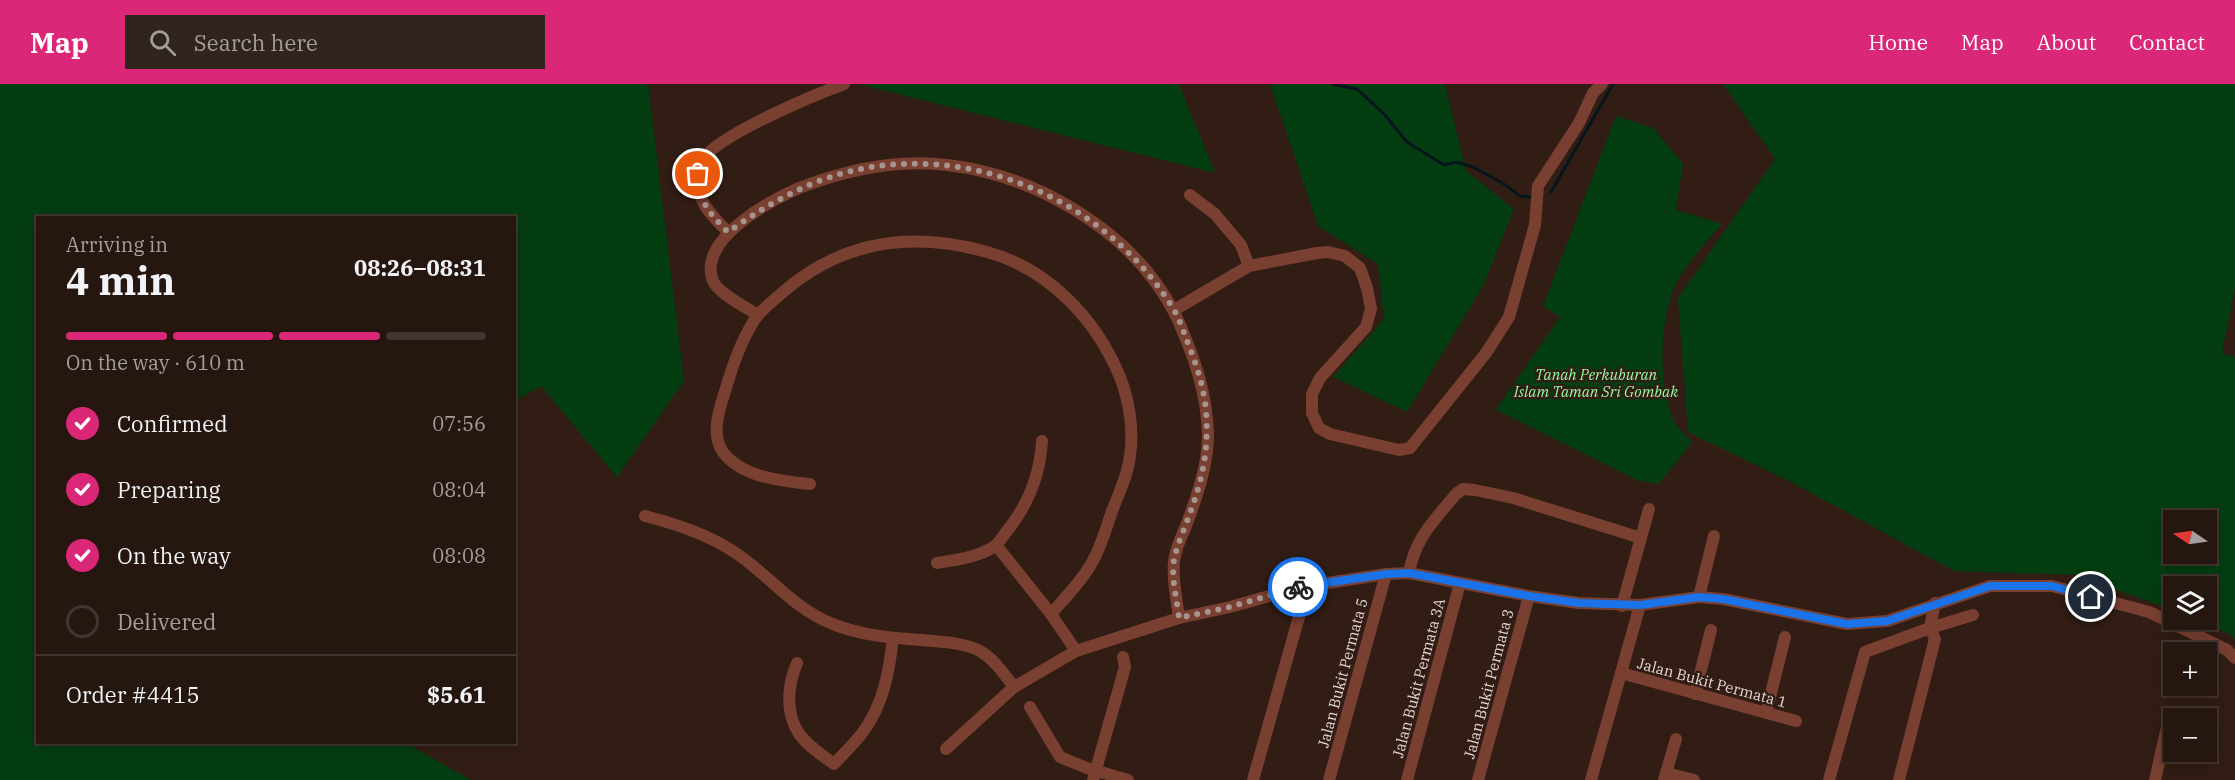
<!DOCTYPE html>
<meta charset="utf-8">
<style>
body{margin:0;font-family:"IBM Plex Serif",serif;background:#31231d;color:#f1f3f6;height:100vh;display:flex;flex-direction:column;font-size:22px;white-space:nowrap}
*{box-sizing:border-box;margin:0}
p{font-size:20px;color:#a39f9e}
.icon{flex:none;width:33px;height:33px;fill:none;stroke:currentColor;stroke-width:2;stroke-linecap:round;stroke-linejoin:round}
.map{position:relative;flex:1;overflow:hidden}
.drawer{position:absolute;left:36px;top:132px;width:480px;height:528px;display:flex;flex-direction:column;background:#25160f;border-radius:0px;box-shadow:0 3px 15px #0003,0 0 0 2px #42352f}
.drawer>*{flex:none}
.needle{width:39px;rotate:283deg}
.tools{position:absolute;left:2163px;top:426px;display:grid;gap:12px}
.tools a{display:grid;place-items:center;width:54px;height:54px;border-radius:0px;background:#25160f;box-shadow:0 3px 15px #0003,0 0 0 2px #42352f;font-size:30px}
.pin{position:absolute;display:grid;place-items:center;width:51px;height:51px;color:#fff;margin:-26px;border:3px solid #fff;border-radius:50%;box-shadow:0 2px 6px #0007}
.courier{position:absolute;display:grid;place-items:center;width:60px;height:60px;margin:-30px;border:4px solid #1a73e8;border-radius:50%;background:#fff;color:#222;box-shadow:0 2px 8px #0007}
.overview em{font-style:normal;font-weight:700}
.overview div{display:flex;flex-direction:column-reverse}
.overview{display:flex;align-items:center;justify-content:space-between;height:102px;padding:0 30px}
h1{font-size:39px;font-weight:700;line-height:45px}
.bar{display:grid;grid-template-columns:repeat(4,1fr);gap:9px 6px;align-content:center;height:72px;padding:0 30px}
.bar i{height:8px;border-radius:4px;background:#42352f}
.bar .on{background:#db2777}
.bar p{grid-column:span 4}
.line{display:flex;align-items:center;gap:15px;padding:0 30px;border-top:2px solid #42352f}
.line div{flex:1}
ol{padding:0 30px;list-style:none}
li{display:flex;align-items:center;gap:18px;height:66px}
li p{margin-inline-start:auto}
li .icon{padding:6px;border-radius:50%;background:#db2777;color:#fff;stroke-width:4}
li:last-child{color:#a39f9e}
li i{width:33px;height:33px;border:3px solid #42352f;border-radius:50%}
header{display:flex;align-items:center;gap:36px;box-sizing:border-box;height:84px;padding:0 30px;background:#db2777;color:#fff}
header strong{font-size:28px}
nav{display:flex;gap:33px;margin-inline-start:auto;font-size:21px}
.search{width:420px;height:54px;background:#31231d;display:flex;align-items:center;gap:15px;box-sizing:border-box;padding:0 21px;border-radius:0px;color:#a39f9e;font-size:22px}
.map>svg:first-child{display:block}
.green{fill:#043d11;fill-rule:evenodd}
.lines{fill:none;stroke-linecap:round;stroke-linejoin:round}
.stream{stroke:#07161d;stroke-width:3}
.minor{stroke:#793f31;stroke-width:12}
.done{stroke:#a6958e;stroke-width:6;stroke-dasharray:0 10.8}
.route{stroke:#1a73e8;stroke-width:8}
.labels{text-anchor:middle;stroke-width:4.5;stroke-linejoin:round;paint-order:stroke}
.park-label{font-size:15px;font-style:italic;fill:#95fa9f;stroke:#311d14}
.street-label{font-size:15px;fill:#e5d6d0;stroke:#311d14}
</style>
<header>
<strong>Map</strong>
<div class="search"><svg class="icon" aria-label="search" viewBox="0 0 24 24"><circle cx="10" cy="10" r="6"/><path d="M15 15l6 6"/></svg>Search here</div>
<nav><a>Home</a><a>Map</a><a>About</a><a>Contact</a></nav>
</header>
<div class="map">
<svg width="2235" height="696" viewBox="0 0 2235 696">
<rect width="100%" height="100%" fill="#311d14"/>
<g class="green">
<polygon points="0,0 648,0 684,297 617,393 541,302 515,317 514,134 38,134 38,658 406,659 471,696 0,696"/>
<polygon points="858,0 1179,0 1215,89"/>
<polygon points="1270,0 1445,0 1466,87 1514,125 1484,200 1407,328 1333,293 1384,235 1378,180 1318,142"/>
<path d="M1723,0H2235V205L2222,269L2235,273V556L2230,550L2195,536H2206V502H2174L2173,526L2074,491L1954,487L1793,399L1688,348L1678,214L1775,75ZM2206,436V470H2174V436Z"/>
<path d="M1616,32L1653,44L1683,80L1676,126L1722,140C1706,158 1689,176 1677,198C1659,233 1658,297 1672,333C1675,342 1686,351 1692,358L1659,400L1637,396L1496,326L1560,233L1543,222Z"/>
</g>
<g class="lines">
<g class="stream">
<polyline points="1332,0 1357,5 1384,30 1407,58 1444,81 1456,78 1473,83 1504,100 1520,112 1530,113"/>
<polyline points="1551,108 1613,0"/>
</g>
<g class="minor">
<polyline points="1190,111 1215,130 1241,161 1249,182"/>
<path d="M728,148C712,132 696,117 698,93C698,88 699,80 702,76C718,51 814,11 844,0"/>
<polyline points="1174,226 1249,182 1317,169 1328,168 1345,172 1360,184 1367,204 1371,225 1366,243 1320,294 1312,310 1312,329 1319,344 1330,350 1399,366 1410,364 1486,269 1509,233 1535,141 1538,102 1579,39 1593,9 1602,0"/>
<path d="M758,231C747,224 718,209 713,197C697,156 769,117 799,104C846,86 897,75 947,81C1036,91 1132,147 1174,228C1180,239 1184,251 1189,263C1200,291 1207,320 1208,350C1208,382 1197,412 1186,442C1181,453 1175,466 1174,478C1172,496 1177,516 1179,534"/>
<path d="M810,400C781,397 741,393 723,368C710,350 720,323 726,304C733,280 743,251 758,231C765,223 775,215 783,208C842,157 912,147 987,168C1049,185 1096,235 1120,293C1129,316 1134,346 1130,372C1128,391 1118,411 1111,430C1105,448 1100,466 1090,482C1079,500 1064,515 1051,530"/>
<path d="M645,432C681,441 719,454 748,478C774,498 797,525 828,538C857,551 891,554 922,556C940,558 963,558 980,567C995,576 1004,590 1014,603"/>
<polyline points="996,461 1051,530 1076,567"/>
<path d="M937,479C956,476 979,473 995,462C1000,458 1003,452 1007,447C1028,421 1040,390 1042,357"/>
<path d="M1409,489C1415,454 1434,437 1456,410L1463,405L1475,406L1513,414L1641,454"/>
<polyline points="1699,513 1714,452"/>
<polyline points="1622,522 1649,425"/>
<path d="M797,579C788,600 785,627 798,648C806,661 822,671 834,680C843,670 854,660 863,648C884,619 889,588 893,554"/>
<polyline points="1621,589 1796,637"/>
<polyline points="1695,610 1711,546"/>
<polyline points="1030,623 1060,673 1087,684 1128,696"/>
<polyline points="1766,629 1785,553"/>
<polyline points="946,665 1014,603 1076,567 1179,534 1230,523 1301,503 1386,490 1409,489 1529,512 1579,519 1640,521 1699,513 1723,515 1847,540 1887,537 1990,502 2052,502 2149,528 2227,566 2235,574"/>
<polyline points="1666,689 1694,696"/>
<polyline points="1093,696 1125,583 1123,573"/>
<polyline points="1253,696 1302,522 1303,512 1301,503"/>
<polyline points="1329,696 1386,490"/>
<polyline points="1407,696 1460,499"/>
<polyline points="1478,696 1529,512"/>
<polyline points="1591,696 1640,521"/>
<polyline points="1664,696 1676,655"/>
<polyline points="1829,696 1865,568 1930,544 1973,531"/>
<polyline points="1899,696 1935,555 1930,544 1935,519"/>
<polyline points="2155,696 2167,643"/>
</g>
</g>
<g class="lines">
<path class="done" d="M698,90C697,116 710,130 728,148C771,118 814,93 866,84C986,63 1109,122 1173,224C1180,236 1184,249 1189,262C1196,280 1202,298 1205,318C1210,358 1204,392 1190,429C1185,444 1177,460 1174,476C1171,494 1177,516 1179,534L1230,523L1298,503"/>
<polyline class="route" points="1298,503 1386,490 1409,489 1529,512 1579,519 1640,521 1699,513 1723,515 1847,540 1887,537 1990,502 2052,502 2091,513"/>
</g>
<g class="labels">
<g class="park-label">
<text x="1596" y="296">Tanah Perkuburan<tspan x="1596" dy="17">Islam Taman Sri Gombak</tspan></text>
</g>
<g class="street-label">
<text transform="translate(1343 589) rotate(-75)" y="5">Jalan Bukit Permata 5</text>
<text transform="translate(1419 594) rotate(-75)" y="5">Jalan Bukit Permata 3A</text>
<text transform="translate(1712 599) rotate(15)" y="5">Jalan Bukit Permata 1</text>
<text transform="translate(1489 600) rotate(-75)" y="5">Jalan Bukit Permata 3</text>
</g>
</g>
</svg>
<div class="tools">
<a><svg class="needle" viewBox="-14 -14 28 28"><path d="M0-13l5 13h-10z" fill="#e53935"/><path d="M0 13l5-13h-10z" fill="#a39f9e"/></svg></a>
<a><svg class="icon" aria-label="layers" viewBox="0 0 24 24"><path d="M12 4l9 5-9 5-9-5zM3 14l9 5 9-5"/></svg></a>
<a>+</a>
<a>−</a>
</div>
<div class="pin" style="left:698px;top:90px;background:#ea580c"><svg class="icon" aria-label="bag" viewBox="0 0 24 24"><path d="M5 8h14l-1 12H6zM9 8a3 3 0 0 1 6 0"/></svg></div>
<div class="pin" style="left:2091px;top:513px;background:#1f2937"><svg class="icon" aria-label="home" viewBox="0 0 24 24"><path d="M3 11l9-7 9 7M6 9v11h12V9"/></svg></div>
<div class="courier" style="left:1298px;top:503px"><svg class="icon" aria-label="bike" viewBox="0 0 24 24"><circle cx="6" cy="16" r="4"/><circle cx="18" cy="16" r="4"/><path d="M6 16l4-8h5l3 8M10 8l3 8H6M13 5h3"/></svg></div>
<section class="drawer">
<div class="overview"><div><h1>4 min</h1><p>Arriving in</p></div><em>08:26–08:31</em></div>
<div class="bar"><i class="on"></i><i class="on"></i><i class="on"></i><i></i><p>On the way · 610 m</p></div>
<ol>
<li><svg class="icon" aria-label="check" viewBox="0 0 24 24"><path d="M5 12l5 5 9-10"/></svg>Confirmed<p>07:56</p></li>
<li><svg class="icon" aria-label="check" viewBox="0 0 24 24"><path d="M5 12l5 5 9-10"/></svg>Preparing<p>08:04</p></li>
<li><svg class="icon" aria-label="check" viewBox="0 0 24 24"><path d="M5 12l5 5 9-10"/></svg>On the way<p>08:08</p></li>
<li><i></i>Delivered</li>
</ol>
<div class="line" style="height:78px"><div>Order #4415</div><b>$5.61</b></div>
</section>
</div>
